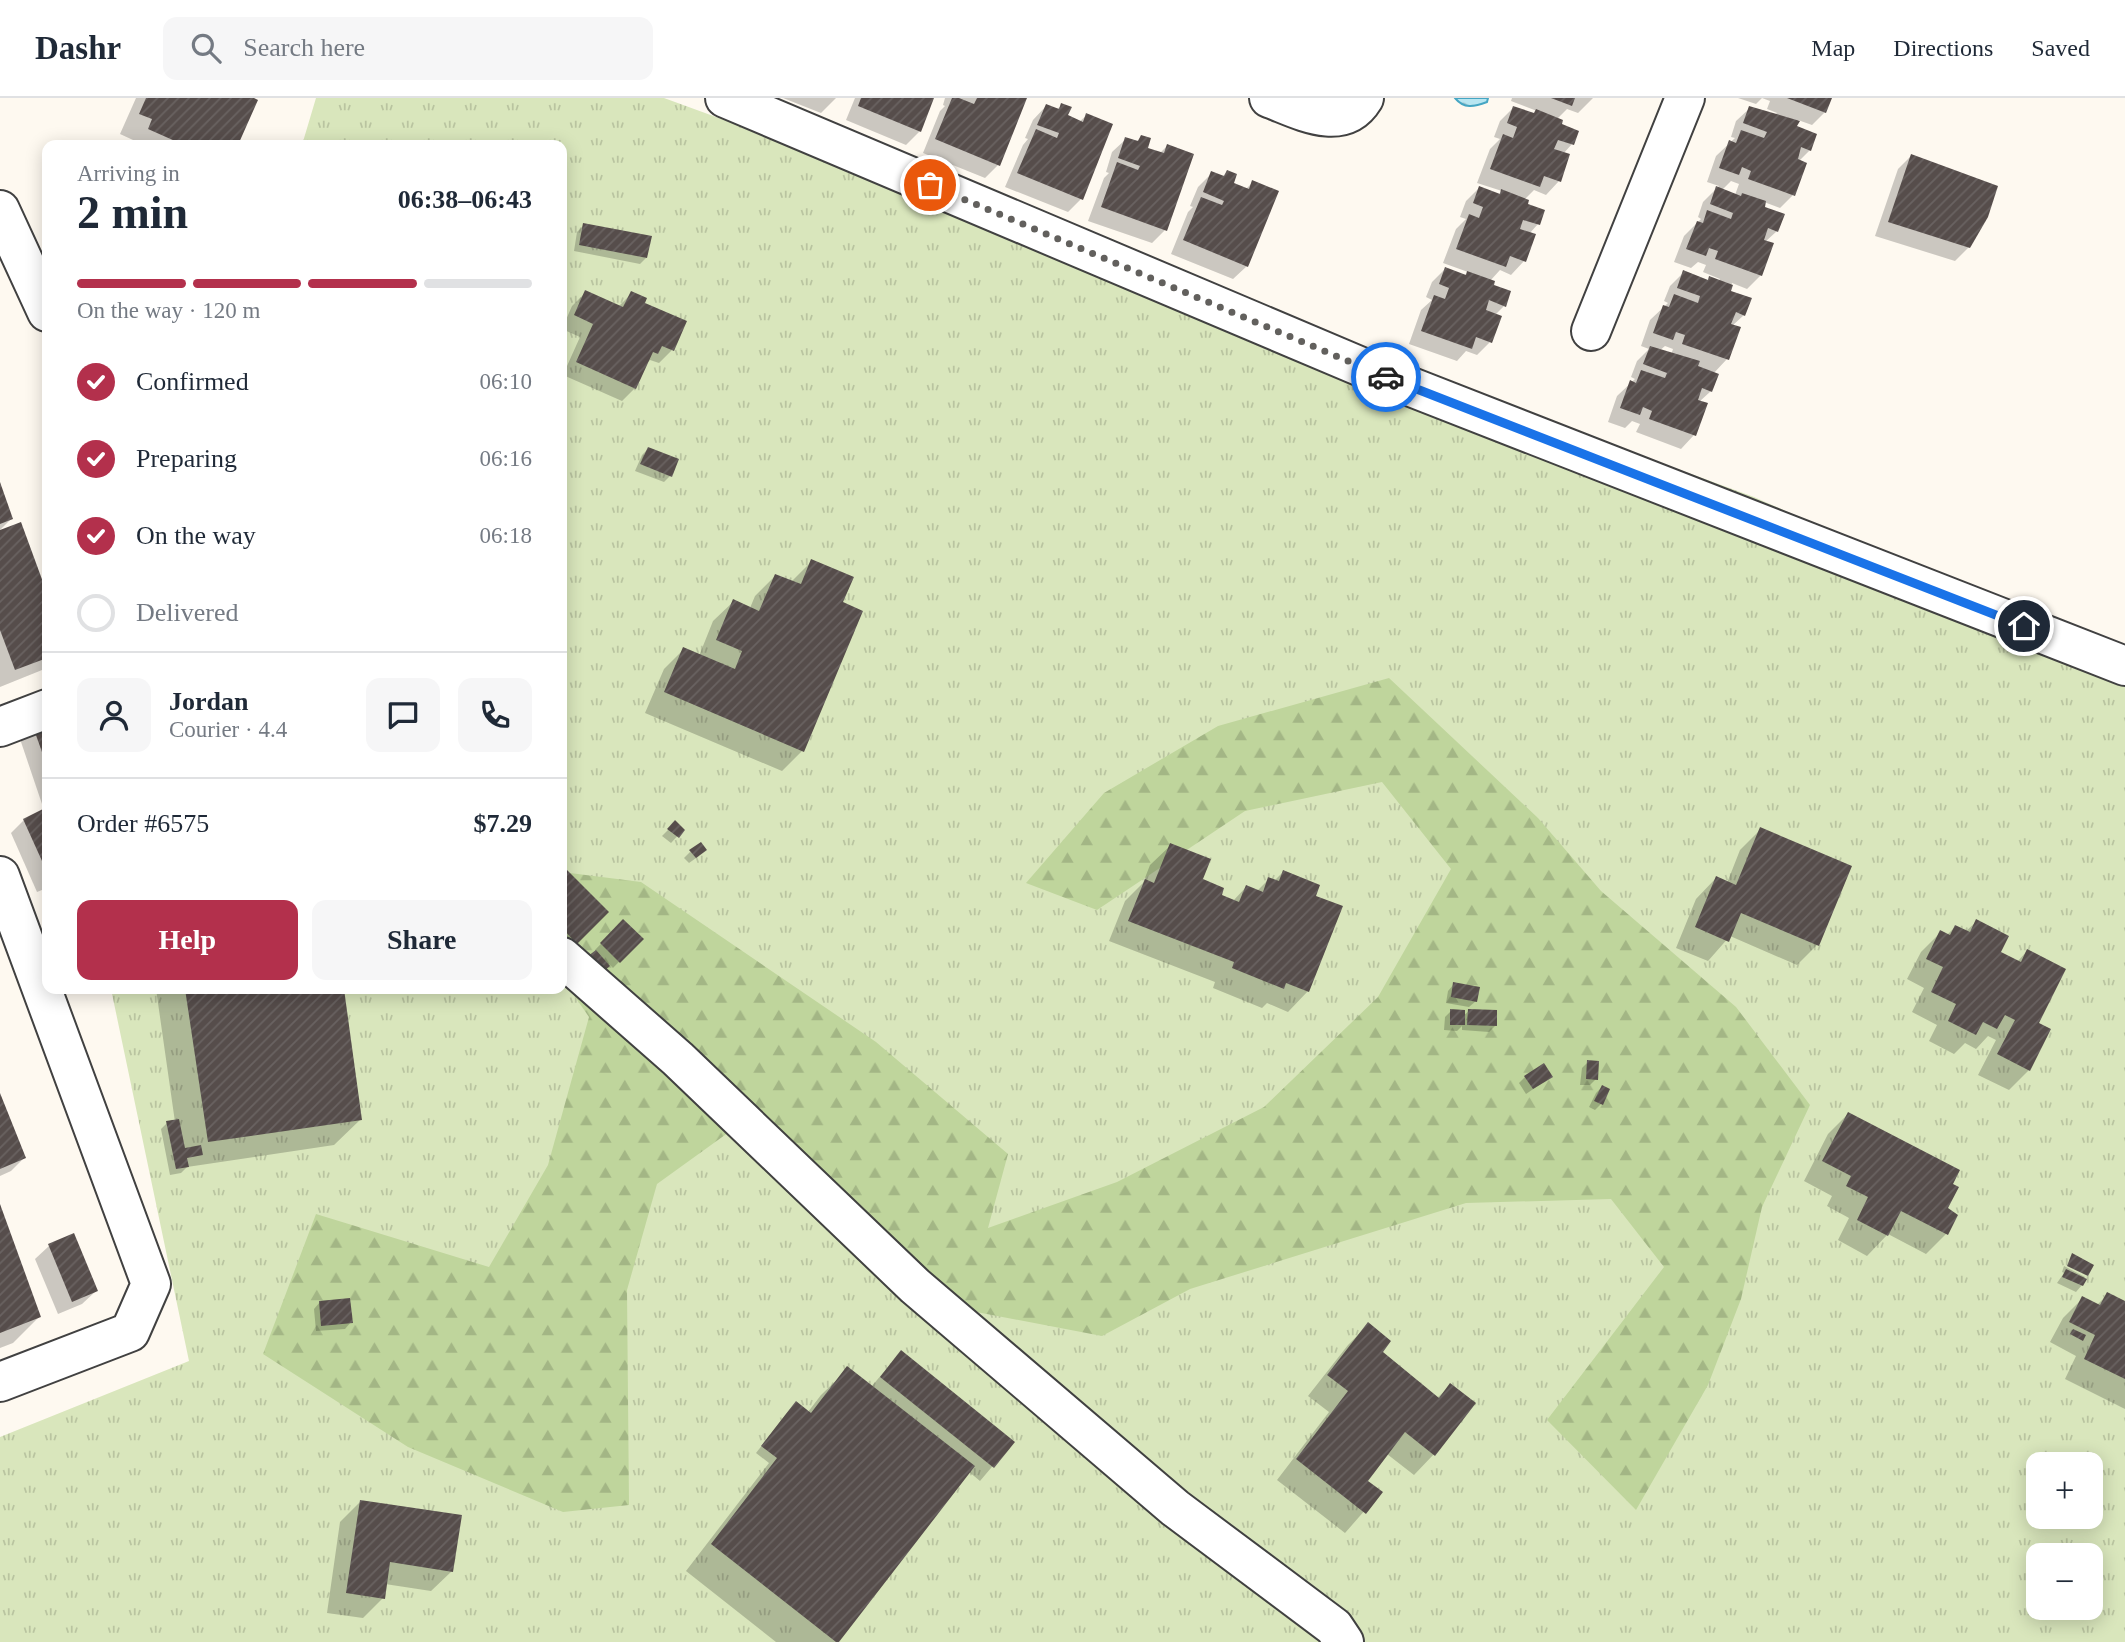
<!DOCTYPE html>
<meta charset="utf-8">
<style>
body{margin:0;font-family:Georgia,serif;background:#f6f6f7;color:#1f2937;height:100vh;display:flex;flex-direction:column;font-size:26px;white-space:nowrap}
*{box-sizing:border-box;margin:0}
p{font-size:23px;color:#747a83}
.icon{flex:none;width:38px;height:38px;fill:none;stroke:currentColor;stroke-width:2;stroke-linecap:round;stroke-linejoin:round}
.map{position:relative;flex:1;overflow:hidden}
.drawer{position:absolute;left:42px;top:42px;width:525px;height:854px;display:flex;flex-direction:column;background:#fff;border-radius:14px;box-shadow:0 4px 18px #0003}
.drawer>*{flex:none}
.controls{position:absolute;left:2026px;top:1354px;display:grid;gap:14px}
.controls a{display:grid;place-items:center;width:77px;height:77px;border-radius:14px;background:#fff;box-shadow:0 4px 18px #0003;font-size:35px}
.pin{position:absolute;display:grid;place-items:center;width:60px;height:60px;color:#fff;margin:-30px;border:4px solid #fff;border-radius:50%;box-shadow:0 2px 7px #0007}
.courier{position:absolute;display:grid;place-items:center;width:70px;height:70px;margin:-35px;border:5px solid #1a73e8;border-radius:50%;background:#fff;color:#222;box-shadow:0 2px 9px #0007}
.headline em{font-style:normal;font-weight:800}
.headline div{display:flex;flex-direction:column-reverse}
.headline{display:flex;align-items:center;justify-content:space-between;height:119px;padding:0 35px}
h1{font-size:46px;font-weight:800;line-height:52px}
.bar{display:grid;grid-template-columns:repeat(4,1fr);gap:10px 7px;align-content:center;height:84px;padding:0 35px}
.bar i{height:9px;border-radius:5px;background:#e0e1e3}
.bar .selected{background:#b3304c}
.bar p{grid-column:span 4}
.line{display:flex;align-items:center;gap:18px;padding:0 35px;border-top:2px solid #e0e1e3}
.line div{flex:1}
.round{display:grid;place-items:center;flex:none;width:74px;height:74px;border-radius:14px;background:#f6f6f7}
ol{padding:0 35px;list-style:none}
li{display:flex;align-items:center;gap:21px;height:77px}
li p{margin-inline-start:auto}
li .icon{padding:7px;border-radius:50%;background:#b3304c;color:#fff;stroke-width:4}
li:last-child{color:#747a83}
li i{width:38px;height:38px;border:4px solid #e0e1e3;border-radius:50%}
.cta{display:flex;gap:14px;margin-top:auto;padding:14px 35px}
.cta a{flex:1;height:80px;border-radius:14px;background:#b3304c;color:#fff;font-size:28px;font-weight:800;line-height:80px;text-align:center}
.cta a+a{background:#f6f6f7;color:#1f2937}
header{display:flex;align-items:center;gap:42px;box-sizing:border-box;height:98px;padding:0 35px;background:#fff;border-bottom:2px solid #e0e1e3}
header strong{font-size:33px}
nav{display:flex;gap:38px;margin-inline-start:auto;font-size:24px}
.search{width:490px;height:63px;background:#f6f6f7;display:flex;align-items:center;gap:18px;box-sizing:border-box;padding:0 24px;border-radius:14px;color:#747a83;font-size:26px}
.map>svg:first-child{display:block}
.grass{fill:url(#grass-tufts);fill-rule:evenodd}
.forest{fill:url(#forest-firs)}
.water{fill:url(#water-ripples);stroke:#45a6c3;stroke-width:2}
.shadow{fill:#0003;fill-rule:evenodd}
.building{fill:url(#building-hatch)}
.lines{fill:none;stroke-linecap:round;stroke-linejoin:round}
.minor-casing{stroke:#414141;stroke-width:42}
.minor{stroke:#fff;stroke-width:38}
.done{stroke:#62605d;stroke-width:7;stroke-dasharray:0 12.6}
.route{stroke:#1a73e8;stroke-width:9}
</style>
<header>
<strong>Dashr</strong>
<div class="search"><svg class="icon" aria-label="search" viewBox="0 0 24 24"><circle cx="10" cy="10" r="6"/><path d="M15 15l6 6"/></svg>Search here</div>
<nav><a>Map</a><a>Directions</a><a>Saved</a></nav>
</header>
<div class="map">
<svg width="2125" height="1544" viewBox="0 0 2125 1544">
<defs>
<pattern id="grass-tufts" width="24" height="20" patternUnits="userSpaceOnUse" patternTransform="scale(1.75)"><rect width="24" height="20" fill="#d9e6bc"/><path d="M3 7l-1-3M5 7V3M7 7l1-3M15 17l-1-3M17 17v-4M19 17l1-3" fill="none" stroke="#b9c4a0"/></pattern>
<pattern id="forest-firs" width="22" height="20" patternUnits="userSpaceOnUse" patternTransform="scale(1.75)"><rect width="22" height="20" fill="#bfd59c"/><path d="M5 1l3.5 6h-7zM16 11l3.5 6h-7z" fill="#a3b685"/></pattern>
<pattern id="water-ripples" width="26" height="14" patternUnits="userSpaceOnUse" patternTransform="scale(1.75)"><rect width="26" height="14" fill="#b8e6f1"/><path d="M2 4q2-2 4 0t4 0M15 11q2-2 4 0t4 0" fill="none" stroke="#9dc4cd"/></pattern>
<pattern id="building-hatch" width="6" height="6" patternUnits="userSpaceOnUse" patternTransform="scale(1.75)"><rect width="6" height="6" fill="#564d4b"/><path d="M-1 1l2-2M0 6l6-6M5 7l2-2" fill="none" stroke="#696261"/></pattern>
</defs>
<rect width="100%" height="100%" fill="#fef9f0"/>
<path class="grass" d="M316,0H664L1754,399L2125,563V1544H0V1339L189,1263L111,891H562V47H302ZM2039,1367H2091V1419H2039ZM2039,1458H2091V1510H2039Z"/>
<polygon class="forest" points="1389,580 1538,720 1601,793 1736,909 1810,1007 1762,1109 1741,1201 1708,1287 1636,1412 1547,1322 1664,1169 1611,1101 1466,1105 1190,1191 1102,1238 914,1202 736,1029 657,1086 627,1192 629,1407 563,1414 408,1349 263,1256 316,1116 489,1169 548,1067 589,919 562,880 562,774 641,784 876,944 1008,1056 988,1130 1117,1084 1264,1009 1378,899 1451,771 1382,684 1245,713 1097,812 1026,785 1104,695 1218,628"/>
<path class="water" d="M1455,0H1488L1487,4C1474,9 1464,11 1455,0Z"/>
<g class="shadow">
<polygon points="136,0 252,0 256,3 236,47 131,47 133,42 120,36"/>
<polygon points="783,0 836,0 821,15"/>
<polygon points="855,0 932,0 920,33 906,47 846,22"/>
<polygon points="945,0 1026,0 998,67 985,80 923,55 940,13 945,8 943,7"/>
<polygon points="1512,0 1593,0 1578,15 1567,11 1557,21 1572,46 1563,56 1559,83 1546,97 1534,92 1524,102 1538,126 1529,136 1524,163 1511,177 1500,172 1490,183 1504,208 1495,217 1490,244 1477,257 1466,253 1457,263 1409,246 1421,212 1432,202 1426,199 1432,184 1445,171 1464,178 1468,174 1443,165 1456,131 1466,121 1460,119 1466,103 1479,90 1498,97 1502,93 1477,85 1490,51 1500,41 1494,39 1500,23 1513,10 1533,17 1537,13 1511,3"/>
<polygon points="1738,0 1762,0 1756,6"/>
<path d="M1762,0H1830L1825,14L1812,27L1798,22L1795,29L1810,52L1799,63L1793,97L1780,110L1764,104L1763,110L1777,133L1765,144L1761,177L1747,191L1732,185L1729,194L1744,217L1732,228L1727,261L1713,276L1711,293L1699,304L1705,306L1694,337L1681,351L1636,334L1640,326L1632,323L1625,330L1608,324L1617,298L1635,281L1631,279L1637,263L1649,251L1641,248L1650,222L1668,205L1664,203L1670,188L1684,174L1707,183L1709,180L1718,184L1720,181L1703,174L1706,167L1698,164L1691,170L1674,164L1684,138L1701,121L1698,119L1703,104L1719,88L1707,84L1716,58L1735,40L1731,39L1736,23L1750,10L1773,18L1777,15L1767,11L1770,3ZM1731,83L1739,86L1735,97L1722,92ZM1665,248L1673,251L1671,257L1659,253Z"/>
<polygon points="1062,7 1066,18 1079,24 1087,17 1081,101 1068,114 1005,89 1023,47 1028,41 1025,40 1033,22 1046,8 1056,12"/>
<polygon points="1141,39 1146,51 1160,55 1167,48 1165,132 1152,145 1088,123 1104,80 1109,75 1106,74 1112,54 1126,41 1136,44"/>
<polygon points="1911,58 1969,149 1955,163 1875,138 1898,71"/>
<polygon points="1227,74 1231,86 1245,92 1253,84 1247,168 1233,181 1171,156 1188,114 1193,109 1190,108 1198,89 1212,75 1222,79"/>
<polygon points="584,127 646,160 640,166 574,153 577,134"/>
<polygon points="586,194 618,209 632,195 643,206 672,252 659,265 650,262 645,267 635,290 622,303 563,277 580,239 562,231 572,208"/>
<polygon points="648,351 670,378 664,384 635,373 642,357"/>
<polygon points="0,388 11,421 0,432"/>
<polygon points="20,426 47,500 47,570 0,589 0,434"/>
<polygon points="812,463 841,505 802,653 782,673 645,615 664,571 684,551 699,558 713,523 734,503 750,510 755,498 775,478 791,484"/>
<polygon points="47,622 47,705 42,706 20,641"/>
<polygon points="47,711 47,790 37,794 11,735 24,722"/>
<polygon points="675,725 683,732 671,745 662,738"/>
<polygon points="1760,732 1817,847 1797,867 1730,838 1708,863 1676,850 1696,801 1716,780 1727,785 1740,752"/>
<polygon points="1171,747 1200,782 1219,798 1233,803 1246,789 1257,793 1269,781 1274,783 1283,774 1314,799 1308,893 1288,914 1267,905 1262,910 1213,890 1215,884 1109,843 1125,803 1143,785 1150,767"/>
<polygon points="690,754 699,758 689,765 684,760"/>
<polygon points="566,773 607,814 563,858 562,777"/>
<polygon points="623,823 641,841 613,870 609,866 601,874 595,852"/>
<polygon points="1976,824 1999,855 2017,864 2027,853 2037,926 2029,972 2009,992 1978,977 1996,942 1988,938 1976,951 1965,945 1954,956 1929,943 1937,927 1912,914 1924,890 1907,881 1921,854 1941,834 1947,837 1955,829 1965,834"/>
<polygon points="1454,886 1476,903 1469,909 1446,905 1448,893"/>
<polygon points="156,891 342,891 361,1021 334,1047 187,1069 181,1075 170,1077 161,1031 167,1025 175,1024"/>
<polygon points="1451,913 1463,918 1469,913 1495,928 1489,934 1462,932 1462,928 1457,933 1444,932 1445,919"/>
<polygon points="1588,964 1596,981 1590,987 1580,987 1582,970"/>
<polygon points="1525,979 1551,979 1526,996 1519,985"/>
<polygon points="1602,989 1601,1006 1595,1012 1589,1009 1596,995"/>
<polygon points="0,1000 24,1060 11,1073 0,1078"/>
<polygon points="1848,1016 1951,1086 1945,1111 1956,1117 1946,1136 1926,1156 1888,1136 1867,1158 1838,1142 1849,1120 1827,1108 1832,1098 1804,1083 1828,1036"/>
<polygon points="0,1110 39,1219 13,1245 0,1250"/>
<polygon points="49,1148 96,1193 82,1206 58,1216 35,1161"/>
<polygon points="2064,1168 2085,1179 2082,1187 2076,1194 2057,1185 2064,1175 2062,1174"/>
<polygon points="2108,1196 2125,1205 2125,1311 2065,1281 2076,1258 2050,1244 2063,1220 2083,1200 2097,1207"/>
<polygon points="320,1204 351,1224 345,1231 316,1233 314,1211"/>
<polygon points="1368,1227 1380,1255 1437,1300 1450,1288 1434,1356 1414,1377 1387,1356 1366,1383 1380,1395 1345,1435 1277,1382 1329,1314 1308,1298 1348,1247"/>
<polygon points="901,1254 1013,1344 980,1383 968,1373 837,1544 776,1544 686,1473 769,1365 756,1355 790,1311 808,1314 821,1297 848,1271 871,1289"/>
<polygon points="360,1404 452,1473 431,1493 385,1486 383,1500 363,1520 327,1515 340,1424"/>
</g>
<g class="building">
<polygon points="146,0 254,0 258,2 238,47 184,47 148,31 152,21 139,16"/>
<polygon points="861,0 934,0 921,34 858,8"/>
<polygon points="952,0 959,0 974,6 977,0 1027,0 1000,68 935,41"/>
<polygon points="1551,0 1575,0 1572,8"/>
<polygon points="1787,0 1832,0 1826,15"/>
<polygon points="1061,5 1072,9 1068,17 1083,24 1086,15 1113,26 1083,102 1017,75 1036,31 1057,40 1059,35 1037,27 1046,6 1059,11"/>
<polygon points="1513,8 1534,15 1536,11 1563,22 1562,26 1579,33 1574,47 1558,42 1554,51 1570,56 1561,84 1544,78 1540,89 1490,71 1503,36 1513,40 1517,29 1507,25"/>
<polygon points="1749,8 1800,23 1797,28 1817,36 1811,53 1801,49 1798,61 1807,65 1795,98 1748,81 1751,73 1742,69 1739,77 1719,70 1729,42 1736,45 1741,32 1764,40 1767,34 1743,25"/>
<polygon points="1141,37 1151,40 1148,50 1164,55 1167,46 1194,56 1167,133 1101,109 1117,64 1138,72 1140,68 1118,60 1125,39 1138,43"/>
<polygon points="1911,56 1998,88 1988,119 1970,150 1888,124"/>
<polygon points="1227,72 1237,76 1234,85 1249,91 1252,82 1279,93 1248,169 1183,142 1201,99 1222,107 1224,103 1203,94 1211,73 1224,78"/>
<polygon points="1479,88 1500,96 1501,91 1529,102 1528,106 1545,112 1540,127 1523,122 1520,131 1536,136 1526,164 1510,158 1506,169 1456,151 1469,116 1479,120 1483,109 1473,105"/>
<polygon points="1716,88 1741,98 1742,95 1766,103 1765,109 1785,116 1778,134 1768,130 1764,142 1774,145 1762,178 1715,161 1718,153 1709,150 1706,158 1686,151 1697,123 1703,125 1707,112 1731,121 1733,115 1710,106"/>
<polygon points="583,125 652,138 647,160 579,147"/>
<polygon points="1445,169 1466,177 1467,173 1495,183 1494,187 1511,193 1506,209 1489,202 1486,212 1502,218 1492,245 1476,239 1472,251 1421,233 1434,197 1445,201 1449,190 1439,186"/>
<polygon points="1683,172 1708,182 1709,178 1733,187 1731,193 1752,200 1745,218 1736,214 1731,226 1741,229 1729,262 1682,246 1685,237 1676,234 1673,242 1653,235 1663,207 1669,209 1674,196 1698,205 1700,198 1677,190"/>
<polygon points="585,192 623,209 631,193 647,200 645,205 687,223 674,253 662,248 658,256 653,254 636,291 576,264 593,226 574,217"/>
<polygon points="1650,248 1700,263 1698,268 1719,276 1712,294 1702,290 1698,302 1708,305 1696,338 1649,321 1652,313 1643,309 1640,317 1620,310 1630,282 1636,285 1641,272 1665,280 1667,275 1643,266"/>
<polygon points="648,349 679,361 672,379 640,366"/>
<polygon points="0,384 13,421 0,426"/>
<polygon points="21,424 47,495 47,560 15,572 0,532 0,432"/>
<polygon points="811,461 854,479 843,504 863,513 804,654 664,594 683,549 735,571 742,553 716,542 733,501 759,513 775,476 801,486"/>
<polygon points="47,621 47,668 32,626"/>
<polygon points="47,709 47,774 23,721"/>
<polygon points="675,722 685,732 679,740 667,731"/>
<polygon points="1760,729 1852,768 1819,848 1741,815 1729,844 1695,829 1716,778 1736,787"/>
<polygon points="701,744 707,752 696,760 689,752"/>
<polygon points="1170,745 1211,761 1203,781 1224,790 1222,797 1239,804 1246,787 1263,794 1268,779 1279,783 1283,772 1320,787 1316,798 1343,808 1309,894 1286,885 1284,891 1232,870 1234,864 1128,823 1145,781 1154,785"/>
<polygon points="566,771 609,814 577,846 562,830 562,775"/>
<polygon points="623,821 644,841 620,865 600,845"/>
<polygon points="1976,821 2009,838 2001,854 2021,864 2027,851 2066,871 2039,925 2051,931 2030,973 1997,956 2015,922 2005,917 1997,931 1983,924 1976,937 1948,923 1956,906 1931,894 1943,869 1926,861 1940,832 1950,837 1955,827 1970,834"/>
<polygon points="596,852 610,868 593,882 579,865"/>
<polygon points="1453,884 1480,889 1477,904 1451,899"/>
<polygon points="185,891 344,891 362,1022 208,1044"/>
<polygon points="1450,911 1465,912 1465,927 1450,927"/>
<polygon points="1468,911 1497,912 1497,928 1467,927"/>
<polygon points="1587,962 1599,963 1598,982 1586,981"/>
<polygon points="1544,965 1553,979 1533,991 1524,978"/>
<polygon points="1602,987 1610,991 1603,1007 1594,1003"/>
<polygon points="0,995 26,1060 0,1071"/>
<polygon points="1848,1014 1960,1072 1953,1086 1959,1089 1948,1110 1958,1117 1948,1137 1901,1113 1888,1138 1857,1122 1868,1099 1846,1088 1851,1078 1822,1063"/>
<polygon points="179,1021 185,1050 201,1047 203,1057 187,1060 189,1069 176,1071 166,1023"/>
<polygon points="0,1106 41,1219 0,1235"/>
<polygon points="74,1135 98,1193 72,1204 48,1146"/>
<polygon points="2072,1155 2094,1167 2088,1178 2067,1168"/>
<polygon points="2066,1171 2087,1181 2083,1188 2062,1179"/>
<polygon points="2107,1194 2125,1203 2125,1281 2084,1261 2095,1237 2069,1224 2082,1198 2100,1207"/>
<polygon points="350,1200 353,1225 321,1228 319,1203"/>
<polygon points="1368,1224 1391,1243 1383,1254 1439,1300 1450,1285 1476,1305 1435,1358 1405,1334 1368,1383 1383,1394 1366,1416 1296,1361 1348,1293 1327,1277"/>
<polygon points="2073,1231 2086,1237 2083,1243 2070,1236"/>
<polygon points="901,1252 1015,1344 994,1370 880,1279"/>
<polygon points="847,1268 975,1368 839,1544 836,1544 711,1446 777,1360 761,1348 796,1303 811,1315"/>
<polygon points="360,1402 462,1417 453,1474 390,1464 385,1501 346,1495"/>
</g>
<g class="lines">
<g class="minor-casing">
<g id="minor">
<polyline points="725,0 1378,276 2125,568"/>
<path d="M1269,0C1299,11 1342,36 1364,0"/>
<polyline points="0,112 47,214"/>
<polyline points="1591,233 1685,0"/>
<polyline points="0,629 47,611"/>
<polyline points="0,778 151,1186 130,1234 0,1284"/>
<polyline points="562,859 678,961 915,1188 1175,1410 1334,1529 1344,1544"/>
</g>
</g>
<use href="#minor" class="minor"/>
</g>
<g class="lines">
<polyline class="done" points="930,87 1386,279"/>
<polyline class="route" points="1386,279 2024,528"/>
</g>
</svg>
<div class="controls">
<a>+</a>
<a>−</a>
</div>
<div class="pin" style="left:930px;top:87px;background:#ea580c"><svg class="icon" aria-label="bag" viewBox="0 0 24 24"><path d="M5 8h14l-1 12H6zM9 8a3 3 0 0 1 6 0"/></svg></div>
<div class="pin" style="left:2024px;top:528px;background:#1f2937"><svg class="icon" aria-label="home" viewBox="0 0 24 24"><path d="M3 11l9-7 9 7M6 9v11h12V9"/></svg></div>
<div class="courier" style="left:1386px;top:279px"><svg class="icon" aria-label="car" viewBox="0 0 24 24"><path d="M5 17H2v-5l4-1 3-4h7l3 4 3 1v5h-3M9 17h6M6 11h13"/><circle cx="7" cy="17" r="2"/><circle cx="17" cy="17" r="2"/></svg></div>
<section class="drawer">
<div class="headline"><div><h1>2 min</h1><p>Arriving in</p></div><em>06:38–06:43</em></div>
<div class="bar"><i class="selected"></i><i class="selected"></i><i class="selected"></i><i></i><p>On the way · 120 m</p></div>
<ol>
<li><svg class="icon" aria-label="check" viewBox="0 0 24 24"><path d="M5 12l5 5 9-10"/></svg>Confirmed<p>06:10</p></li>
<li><svg class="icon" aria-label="check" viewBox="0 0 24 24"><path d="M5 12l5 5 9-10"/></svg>Preparing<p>06:16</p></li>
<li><svg class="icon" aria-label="check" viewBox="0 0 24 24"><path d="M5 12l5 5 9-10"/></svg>On the way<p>06:18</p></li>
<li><i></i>Delivered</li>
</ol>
<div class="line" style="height:126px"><a class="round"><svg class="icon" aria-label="person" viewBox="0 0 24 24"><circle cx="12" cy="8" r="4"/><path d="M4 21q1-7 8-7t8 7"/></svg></a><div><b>Jordan</b><p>Courier · 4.4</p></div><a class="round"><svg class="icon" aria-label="chat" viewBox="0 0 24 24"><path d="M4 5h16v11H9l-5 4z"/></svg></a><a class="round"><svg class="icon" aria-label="phone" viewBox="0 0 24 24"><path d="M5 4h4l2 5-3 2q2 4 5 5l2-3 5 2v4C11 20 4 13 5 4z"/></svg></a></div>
<div class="line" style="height:91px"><div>Order #6575</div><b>$7.29</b></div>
<div class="cta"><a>Help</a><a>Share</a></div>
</section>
</div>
